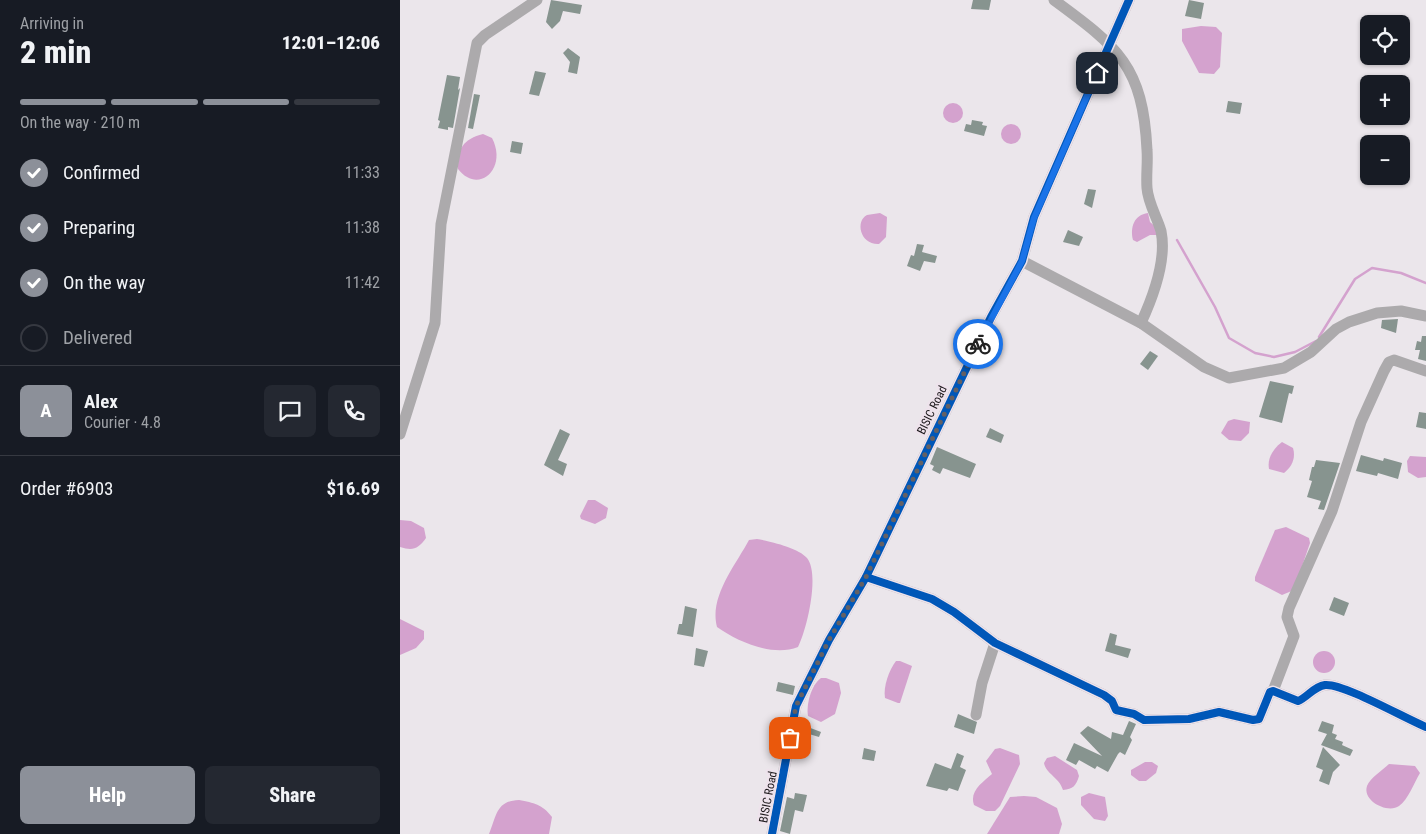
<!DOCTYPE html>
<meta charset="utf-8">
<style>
body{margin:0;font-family:"Roboto Condensed",sans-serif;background:#242831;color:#f1f3f6;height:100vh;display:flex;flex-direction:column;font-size:19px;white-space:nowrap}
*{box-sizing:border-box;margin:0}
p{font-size:16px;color:#9ea1a6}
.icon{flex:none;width:28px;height:28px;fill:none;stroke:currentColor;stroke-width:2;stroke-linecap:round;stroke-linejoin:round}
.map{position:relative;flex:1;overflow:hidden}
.drawer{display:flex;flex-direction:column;background:#171b24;width:400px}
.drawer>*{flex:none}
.fabs{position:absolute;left:960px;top:15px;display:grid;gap:10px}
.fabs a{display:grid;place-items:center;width:50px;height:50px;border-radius:8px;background:#171b24;box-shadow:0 1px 4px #0004;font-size:25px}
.pin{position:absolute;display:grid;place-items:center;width:42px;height:42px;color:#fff;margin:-21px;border-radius:10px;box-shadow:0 2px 8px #0006}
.courier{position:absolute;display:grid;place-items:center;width:50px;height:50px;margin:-25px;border:4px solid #1a73e8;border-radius:50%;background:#fff;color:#222;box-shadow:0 1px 6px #0007}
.summary em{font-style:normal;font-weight:800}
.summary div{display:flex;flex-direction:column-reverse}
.summary{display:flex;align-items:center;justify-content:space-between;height:85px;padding:0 20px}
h1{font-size:32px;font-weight:800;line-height:38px}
.bar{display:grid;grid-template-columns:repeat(4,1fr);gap:8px 5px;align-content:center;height:60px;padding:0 20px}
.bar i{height:6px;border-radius:4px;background:#363941}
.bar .current{background:#8c9099}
.bar p{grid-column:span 4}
.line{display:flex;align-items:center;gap:12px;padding:0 20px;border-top:1px solid #363941}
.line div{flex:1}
.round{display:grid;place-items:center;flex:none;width:52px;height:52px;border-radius:8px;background:#242831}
ol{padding:0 20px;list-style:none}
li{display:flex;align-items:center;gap:15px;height:55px}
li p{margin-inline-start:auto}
li .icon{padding:5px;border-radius:50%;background:#8c9099;color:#fff;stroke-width:4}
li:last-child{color:#9ea1a6}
li i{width:28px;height:28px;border:2px solid #363941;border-radius:50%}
.action{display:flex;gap:10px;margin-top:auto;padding:10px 20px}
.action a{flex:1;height:58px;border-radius:8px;background:#8c9099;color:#fff;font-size:20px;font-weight:800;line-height:58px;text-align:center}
.action a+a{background:#242831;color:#f1f3f6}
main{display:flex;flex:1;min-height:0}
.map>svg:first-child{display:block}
.water{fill:#d4a2ce}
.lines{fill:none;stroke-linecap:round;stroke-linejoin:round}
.stream{stroke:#d4a2ce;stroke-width:2.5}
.building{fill:#87948f}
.minor{stroke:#acaaac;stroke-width:11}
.cycleway-casing{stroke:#eee3ec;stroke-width:11}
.cycleway{stroke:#0057b8;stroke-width:8}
.done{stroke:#646064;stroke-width:5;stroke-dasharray:0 9}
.route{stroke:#1a73e8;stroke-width:6}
.labels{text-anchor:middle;stroke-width:5;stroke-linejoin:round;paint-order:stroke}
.street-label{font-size:12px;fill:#1c181b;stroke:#eee3ec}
</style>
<main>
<section class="drawer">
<div class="summary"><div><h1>2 min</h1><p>Arriving in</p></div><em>12:01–12:06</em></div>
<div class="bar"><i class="current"></i><i class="current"></i><i class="current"></i><i></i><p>On the way · 210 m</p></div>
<ol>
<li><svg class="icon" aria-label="check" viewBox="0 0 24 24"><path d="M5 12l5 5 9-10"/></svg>Confirmed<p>11:33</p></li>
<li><svg class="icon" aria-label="check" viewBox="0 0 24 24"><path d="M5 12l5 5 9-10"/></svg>Preparing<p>11:38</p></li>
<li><svg class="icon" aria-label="check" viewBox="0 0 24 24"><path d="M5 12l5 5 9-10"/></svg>On the way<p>11:42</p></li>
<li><i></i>Delivered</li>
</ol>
<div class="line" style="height:90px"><b class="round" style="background:#8c9099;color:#fff">A</b><div><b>Alex</b><p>Courier · 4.8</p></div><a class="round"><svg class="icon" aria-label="chat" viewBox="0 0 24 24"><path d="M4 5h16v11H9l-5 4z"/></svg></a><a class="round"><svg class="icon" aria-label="phone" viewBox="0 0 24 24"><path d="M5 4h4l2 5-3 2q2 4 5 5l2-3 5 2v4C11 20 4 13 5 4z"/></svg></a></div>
<div class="line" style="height:65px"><div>Order #6903</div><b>$16.69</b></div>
<div class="action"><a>Help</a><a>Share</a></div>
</section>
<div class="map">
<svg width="1026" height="834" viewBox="0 0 1026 834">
<rect width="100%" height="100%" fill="#ebe6eb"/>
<g class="water">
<polygon points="801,26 816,27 822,33 820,67 814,74 799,73 782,41 782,29"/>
<circle cx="553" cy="113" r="10"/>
<circle cx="611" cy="134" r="10"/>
<path d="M83,134L92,138C108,169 78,195 58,169C56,149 64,139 83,134Z"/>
<path d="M480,213L487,217L486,237L479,244C460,245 455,221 467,215C471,214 476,214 480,213Z"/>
<path d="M748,213L750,222L757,228L756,235H750L737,242L733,240C730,227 734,215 748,213Z"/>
<polygon points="834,419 850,422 849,433 841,441 829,440 821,433 828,421"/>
<path d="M882,442L893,448C896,458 892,467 884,473L869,469C867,458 873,449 882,442Z"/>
<polygon points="1010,456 1026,457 1026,477 1018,478 1008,472 1007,461"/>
<polygon points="188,500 195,500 208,508 206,518 195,524 181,519 180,516"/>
<path d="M0,520L11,521L24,528L26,538C18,549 13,551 0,547Z"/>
<polygon points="886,527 909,538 910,543 894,590 882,595 855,581 855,577 875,530"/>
<path d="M357,539C369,541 399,548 407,558C420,574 407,629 398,647C373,657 338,642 317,627C309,597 335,566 349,540Z"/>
<polygon points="0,619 24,631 24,639 16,648 0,655"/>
<circle cx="924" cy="662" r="11"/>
<path d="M496,661H500L512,666L500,703H498L485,698C483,687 489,670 496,661Z"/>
<path d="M421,678H426L439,683L441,693L435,714L421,722L408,716C406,705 411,685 421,678Z"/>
<path d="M600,748L619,755L620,764L600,806L595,811H586L574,805C569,791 583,782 592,774L586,761L595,749Z"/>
<path d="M655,756L677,770L679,776C676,786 673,789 663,790C659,777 646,774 644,763L647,758Z"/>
<polygon points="745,762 752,762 758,766 756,773 746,781 739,781 731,775 731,770"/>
<path d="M989,764L1015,766L1020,773C1014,783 1008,800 999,806C988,814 962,801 967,786C970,778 983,770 989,764Z"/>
<polygon points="689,793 705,797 708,816 705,821 694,819 681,805 681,797"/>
<polygon points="624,796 636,797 657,808 662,824 659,834 587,834 610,797"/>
<path d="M119,800C134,803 142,804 152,817L149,834H89C97,815 96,801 119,800Z"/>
</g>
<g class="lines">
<g class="stream">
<polyline points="777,240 815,307 829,338 855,353 874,357 895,352 916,341"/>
<polyline points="919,337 955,279 972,268 1001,273 1026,283"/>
</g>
</g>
<g class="building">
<polygon points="151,0 182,5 180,14 163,11 160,21 152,29 146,22"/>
<polygon points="573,0 591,0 589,10 571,9"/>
<polygon points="789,0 804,3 801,19 785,16"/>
<polygon points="168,48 180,57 177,74 168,72 170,62 163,53"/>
<polygon points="135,71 146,73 139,96 129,94"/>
<polygon points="47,75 60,77 58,90 60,88 53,128 48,127 48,130 38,128 40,121 38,120"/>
<polygon points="74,94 80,95 73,129 68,128"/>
<polygon points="828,101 842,103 840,114 826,112"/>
<polygon points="572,120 583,122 582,125 587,126 584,136 564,131 566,124 571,125"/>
<polygon points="112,141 123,143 121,154 110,152"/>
<polygon points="688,189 696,190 692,208 684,204"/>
<polygon points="668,230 683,237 679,246 663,242"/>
<polygon points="517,244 524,245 522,252 537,256 535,263 524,261 520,271 507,266 511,255 514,256"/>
<polygon points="998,319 996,333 981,328 982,320"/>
<polygon points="1022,336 1026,336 1026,361 1018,359 1020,350 1015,350 1017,341 1021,342"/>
<polygon points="750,351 758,356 748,370 740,364"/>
<polygon points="870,381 894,386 892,394 889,393 882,423 859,417"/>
<polygon points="1019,412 1026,413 1026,429 1016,427"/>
<polygon points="590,428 604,435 601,443 586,437"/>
<polygon points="160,429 170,434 158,460 167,464 163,476 144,465"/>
<polygon points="537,447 576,464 570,478 543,468 540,474 532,470 534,466 530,464"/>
<polygon points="961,455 983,461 984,458 1002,463 998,479 978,473 977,476 956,471"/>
<polygon points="916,460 940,463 924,510 918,509 921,501 907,497 912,481 909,480 912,467 914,467"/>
<polygon points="934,597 949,603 944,616 929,610"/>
<polygon points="285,606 297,609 293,637 277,634 279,624 282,624"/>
<polygon points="710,633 717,635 715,645 731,649 728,658 705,651"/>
<polygon points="296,648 308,651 304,667 294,665"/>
<polygon points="378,682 395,686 393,695 376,691"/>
<polygon points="558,714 577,722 574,734 554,727"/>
<polygon points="729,721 736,724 730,737 732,740 725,755 720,752 718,754 708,772 697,766 695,769 679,760 676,765 666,760 674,743 702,756 680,733 688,726 711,739 712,732 723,735"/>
<polygon points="922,721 934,725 932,733 937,735 935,739 943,742 942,745 953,750 950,756 921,745 927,734 918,731"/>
<polygon points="400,724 421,732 419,737 399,731"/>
<polygon points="923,747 940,765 933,772 929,785 919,781 923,770 916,767"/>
<polygon points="464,748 476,751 474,761 462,759"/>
<polygon points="557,753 564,756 560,767 566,770 558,791 549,788 547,791 526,786 535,763 551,769"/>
<polygon points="395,793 407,795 403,812 395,810 390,834 380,831 387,797 394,799"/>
</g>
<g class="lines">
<g class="minor">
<path d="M654,0C718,47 743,66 747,150C748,162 746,175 747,188C748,203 757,217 761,231C767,260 753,297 741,323"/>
<polyline points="622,261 741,323 804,367 829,378 884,368 911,352 936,329 949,322 977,313 1001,311 1026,316"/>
<polyline points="0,434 35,323 41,224 77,43 85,35 137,0"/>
<path d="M466,577L532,599L554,612L595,643L704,695L712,701L716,710L734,714L744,720L789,719L819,712L853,720L859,719L870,692L873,691L898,701C908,697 913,687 925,685C943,683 1006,719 1026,727"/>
<polyline points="873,691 894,636 887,617 889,608 932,511 961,422 984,371 989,362 994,360 1026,371"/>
<polyline points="576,715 582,683 595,643"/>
<polyline points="372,834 396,706 429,640 466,577 591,317 622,261 634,217 729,0"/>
</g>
<g class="cycleway-casing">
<g id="cycleway">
<path d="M466,577L532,599L554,612L595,643L704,695L712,701L716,710L734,714L744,720L789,719L819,712L853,720L859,719L870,692L873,691L898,701C908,697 913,687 925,685C943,683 1006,719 1026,727"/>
<polyline points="372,834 396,706 429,640 466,577 591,317 622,261 634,217 729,0"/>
</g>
</g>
<use href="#cycleway" class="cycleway"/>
</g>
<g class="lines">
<polyline class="done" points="390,738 396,706 429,640 466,577 578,344"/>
<polyline class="route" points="578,344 622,261 634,218 697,73"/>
</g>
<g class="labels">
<g class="street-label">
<text transform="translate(532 410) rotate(-64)" y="4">BISIC Road</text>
<text transform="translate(368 797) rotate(-79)" y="4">BISIC Road</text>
</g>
</g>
</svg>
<div class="fabs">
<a><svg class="icon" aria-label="locate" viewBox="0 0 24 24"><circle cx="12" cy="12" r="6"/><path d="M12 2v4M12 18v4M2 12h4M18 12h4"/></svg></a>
<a>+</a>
<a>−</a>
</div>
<div class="pin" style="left:390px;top:738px;background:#ea580c"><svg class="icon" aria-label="bag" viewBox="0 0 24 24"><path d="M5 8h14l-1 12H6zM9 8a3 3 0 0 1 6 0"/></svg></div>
<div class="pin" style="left:697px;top:73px;background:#1f2937"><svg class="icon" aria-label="home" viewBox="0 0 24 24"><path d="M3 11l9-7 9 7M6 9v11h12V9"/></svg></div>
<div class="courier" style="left:578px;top:344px"><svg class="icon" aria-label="bike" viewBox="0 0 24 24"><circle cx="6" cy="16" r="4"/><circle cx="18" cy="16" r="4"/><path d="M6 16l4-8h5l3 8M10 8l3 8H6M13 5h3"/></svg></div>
</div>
</main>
